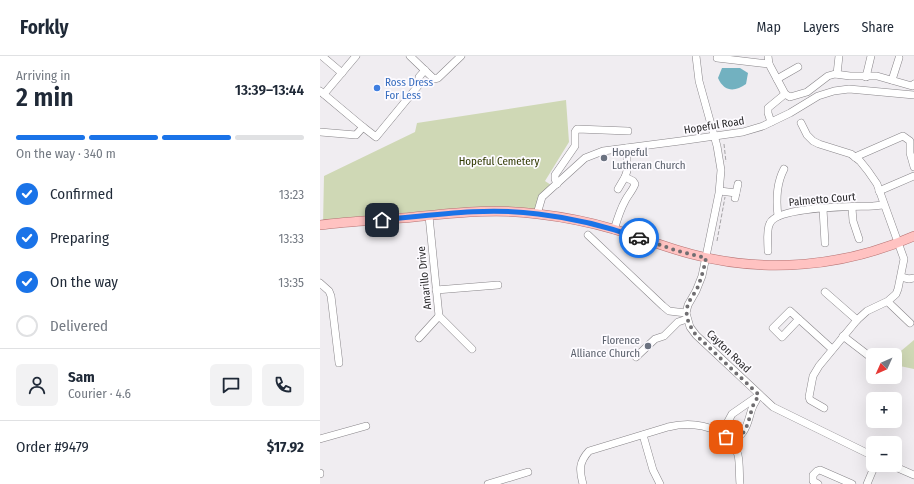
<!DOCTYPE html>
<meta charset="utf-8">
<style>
body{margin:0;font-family:"Fira Sans Condensed",sans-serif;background:#f2f2f3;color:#1f2937;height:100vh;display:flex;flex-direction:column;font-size:15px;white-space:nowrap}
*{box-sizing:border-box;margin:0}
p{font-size:13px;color:#747a83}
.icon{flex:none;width:22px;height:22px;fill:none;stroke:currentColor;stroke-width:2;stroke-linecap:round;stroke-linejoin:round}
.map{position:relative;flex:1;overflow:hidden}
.panel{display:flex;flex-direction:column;background:#fff;width:320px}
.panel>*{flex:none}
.needle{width:26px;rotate:225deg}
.buttons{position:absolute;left:546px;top:292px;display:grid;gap:8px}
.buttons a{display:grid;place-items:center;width:36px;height:36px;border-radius:6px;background:#fff;box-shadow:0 4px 16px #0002;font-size:20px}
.pin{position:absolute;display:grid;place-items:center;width:34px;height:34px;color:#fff;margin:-17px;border-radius:8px;box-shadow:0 2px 6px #0006}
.courier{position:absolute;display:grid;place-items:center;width:40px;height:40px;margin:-20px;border:3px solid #1a73e8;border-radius:50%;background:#fff;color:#222;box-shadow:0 1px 5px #0007}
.overview em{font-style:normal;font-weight:600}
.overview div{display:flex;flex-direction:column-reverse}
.overview{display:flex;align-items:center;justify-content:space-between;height:68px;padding:0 16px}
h1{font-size:26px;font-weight:600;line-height:30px}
.bar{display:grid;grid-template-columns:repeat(4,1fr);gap:6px 4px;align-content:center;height:48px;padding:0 16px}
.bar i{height:5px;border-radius:3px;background:#e0e1e3}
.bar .current{background:#1a73e8}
.bar p{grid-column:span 4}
.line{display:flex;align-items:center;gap:10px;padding:0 16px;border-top:1px solid #e0e1e3}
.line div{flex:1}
.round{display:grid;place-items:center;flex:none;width:42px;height:42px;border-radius:6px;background:#f2f2f3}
ol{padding:0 16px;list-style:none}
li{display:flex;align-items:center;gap:12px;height:44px}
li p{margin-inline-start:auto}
li .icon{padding:4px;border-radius:50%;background:#1a73e8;color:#fff;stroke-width:4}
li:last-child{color:#747a83}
li i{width:22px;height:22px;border:2px solid #e0e1e3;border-radius:50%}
header{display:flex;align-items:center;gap:24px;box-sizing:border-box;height:56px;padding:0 20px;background:#fff;border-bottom:1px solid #e0e1e3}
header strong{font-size:19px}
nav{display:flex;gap:22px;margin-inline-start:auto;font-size:14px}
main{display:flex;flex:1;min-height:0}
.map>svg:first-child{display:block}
.green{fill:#cfd8b5}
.water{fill:#72b1c0}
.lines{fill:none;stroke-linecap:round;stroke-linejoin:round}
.minor-casing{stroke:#888589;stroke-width:8}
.major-casing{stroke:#b57272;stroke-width:10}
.path{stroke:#a5a3a6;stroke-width:1;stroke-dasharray:4 2;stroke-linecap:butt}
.minor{stroke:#fff;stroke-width:7}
.major{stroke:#ffc2c1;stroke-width:9}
.done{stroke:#706e71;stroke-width:4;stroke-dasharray:0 7.2}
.route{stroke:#1a73e8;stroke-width:5}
.shop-dot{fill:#3f7fe0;stroke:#fdfbff;stroke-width:1.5}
.worship-dot{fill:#6b7280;stroke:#fdfbff;stroke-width:1.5}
.labels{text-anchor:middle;stroke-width:3.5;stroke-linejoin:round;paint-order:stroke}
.shop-label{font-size:11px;fill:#366cbe;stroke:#fdfbff;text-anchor:start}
.street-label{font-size:11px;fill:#2b2a2c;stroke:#fdfbff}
.worship-label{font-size:11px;fill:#5b616d;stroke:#fdfbff;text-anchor:start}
.park-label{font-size:11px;fill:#303900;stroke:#fdfbff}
</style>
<header>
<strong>Forkly</strong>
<nav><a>Map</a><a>Layers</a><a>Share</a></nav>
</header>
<main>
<section class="panel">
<div class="overview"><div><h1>2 min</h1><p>Arriving in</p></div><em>13:39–13:44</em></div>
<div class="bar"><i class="current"></i><i class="current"></i><i class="current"></i><i></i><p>On the way · 340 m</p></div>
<ol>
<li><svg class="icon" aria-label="check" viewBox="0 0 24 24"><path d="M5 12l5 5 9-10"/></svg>Confirmed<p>13:23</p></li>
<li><svg class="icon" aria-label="check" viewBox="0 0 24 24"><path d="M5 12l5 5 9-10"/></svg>Preparing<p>13:33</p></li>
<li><svg class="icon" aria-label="check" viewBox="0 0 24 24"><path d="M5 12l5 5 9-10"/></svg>On the way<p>13:35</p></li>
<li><i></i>Delivered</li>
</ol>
<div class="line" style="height:72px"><a class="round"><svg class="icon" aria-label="person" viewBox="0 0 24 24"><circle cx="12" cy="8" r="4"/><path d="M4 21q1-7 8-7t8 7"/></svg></a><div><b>Sam</b><p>Courier · 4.6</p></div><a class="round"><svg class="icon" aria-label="chat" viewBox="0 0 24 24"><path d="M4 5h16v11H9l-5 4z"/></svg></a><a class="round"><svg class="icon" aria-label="phone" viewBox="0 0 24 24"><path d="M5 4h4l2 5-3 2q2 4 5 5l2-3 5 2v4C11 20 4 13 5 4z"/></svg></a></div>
<div class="line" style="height:52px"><div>Order #9479</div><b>$17.92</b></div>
</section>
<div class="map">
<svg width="594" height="428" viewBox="0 0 594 428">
<rect width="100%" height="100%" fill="#f0edf1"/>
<g class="green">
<polygon points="246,44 249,86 225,125 234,131 222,141 217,158 187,156 3,169 4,120 95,76 97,67"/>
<polygon points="594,284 594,313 575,309 575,300"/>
</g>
<path class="water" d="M402,12H420L428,17L426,28C415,36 404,36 398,22Z"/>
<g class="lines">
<g class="minor-casing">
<g id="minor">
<polyline points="2,0 22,17"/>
<polyline points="90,0 114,23 118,22 141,0"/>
<polyline points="376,0 379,25 397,90 401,114 399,137 382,220 376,235 368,249 366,257 370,271 376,279 453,351 553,400"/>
<polyline points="448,0 449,8"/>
<polyline points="397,2 449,8 465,38 470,41 487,36 508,20 515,18 530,20 557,20 592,30 594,28"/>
<polyline points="517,18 519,0"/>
<polyline points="546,21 551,0"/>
<polyline points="457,23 478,11"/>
<polyline points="572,24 579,2"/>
<polyline points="0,35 43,71 56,81 98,30 99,21 105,14"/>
<polyline points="4,38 36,0"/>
<polyline points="451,66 448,57 448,52 465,38"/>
<polyline points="481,67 487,79 493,85 499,88 531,98 540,105 548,115 557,128 584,203 578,233 576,238 568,245 547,255 537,264 499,310 493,320 489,341 490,344 504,352"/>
<polyline points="0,76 36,79 43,71"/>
<polyline points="535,101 583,80 590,85 590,97 594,111"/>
<polyline points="237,128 235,123 235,119 255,90 255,76 257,73 308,75"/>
<polyline points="298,133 305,121"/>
<polyline points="400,135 416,137 415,142"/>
<polyline points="559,135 594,120"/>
<polyline points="416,137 418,128"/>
<polyline points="532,152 533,165 539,183"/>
<polyline points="503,153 505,187"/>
<polyline points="217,158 222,141 265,102 283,95 360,85 423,76 443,70 470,57 498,40 514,35 529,33 594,39"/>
<polyline points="109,160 119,260 152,293"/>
<path d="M458,160C456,144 456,128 464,113"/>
<path d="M294,174C297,164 300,154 305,145C308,139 313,134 315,128L313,125L305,121L307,115V92"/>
<polyline points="268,179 343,250 349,255 366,257"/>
<path d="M448,195C448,187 446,174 450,167C459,150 533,151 553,150L563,149"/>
<polyline points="581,221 589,223 594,222"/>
<polyline points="0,227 9,235 11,240 19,307"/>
<polyline points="116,234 178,229"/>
<polyline points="505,236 537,264"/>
<polyline points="568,246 590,267"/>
<polyline points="479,263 462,281 453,272 470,255 512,293"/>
<polyline points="523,280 553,303"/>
<polyline points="99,282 119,260"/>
<polyline points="316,301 335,283 344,280 358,266 367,263"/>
<polyline points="323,379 333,414 340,428"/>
<polyline points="0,383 46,370"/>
<polyline points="571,409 594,419"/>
<polyline points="0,417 0,418"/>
<polyline points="168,428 208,416"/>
<path d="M263,428C259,414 259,406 269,395L348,371C364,367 382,368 397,375C402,377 407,383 413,383C418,382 421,379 423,376C429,368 429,359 433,350C435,346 437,343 439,339"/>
<path d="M420,428C419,419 420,408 418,399C415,388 405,383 405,371L412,358L438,340"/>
<polyline points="498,428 493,425 493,419 497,415 500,414 532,428"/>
<polyline points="547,428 555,409"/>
</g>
</g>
<g class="major-casing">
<path id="major" d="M0,169C31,165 63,164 94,161C135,157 177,152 218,158C244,161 269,166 293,173C319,181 345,191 371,198C445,218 524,211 594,180"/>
</g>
<g class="path">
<polyline points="404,88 406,106"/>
<polyline points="397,185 405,141"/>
</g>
<use href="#minor" class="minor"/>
<use href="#major" class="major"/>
</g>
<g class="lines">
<path class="done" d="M319,182L358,195L386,202C384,213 381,223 377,233C375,237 372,240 370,244C363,257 368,268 376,279L439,339C437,343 434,346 433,350C428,363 427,388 406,381"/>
<path class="route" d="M62,164C114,159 166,151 218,158C252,162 286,170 319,182"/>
</g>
<circle class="shop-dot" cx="57" cy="32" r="4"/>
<g class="worship-dot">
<circle cx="284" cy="102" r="4"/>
<circle cx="328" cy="290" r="4"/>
</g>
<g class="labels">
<g class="shop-label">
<text x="65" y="30">Ross Dress<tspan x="65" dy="13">For Less</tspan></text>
</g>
<g class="street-label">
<text transform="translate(394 69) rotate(-9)" y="4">Hopeful Road</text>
<text transform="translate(502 143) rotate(-5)" y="4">Palmetto Court</text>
<text transform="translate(104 222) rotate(-96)" y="4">Amarillo Drive</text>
<text transform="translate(409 295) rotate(44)" y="4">Cayton Road</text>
</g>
<g class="worship-label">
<text x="292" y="100">Hopeful<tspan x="292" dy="13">Lutheran Church</tspan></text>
<text x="320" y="288" text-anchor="end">Florence<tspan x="320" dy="13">Alliance Church</tspan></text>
</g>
<g class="park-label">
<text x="179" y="109">Hopeful Cemetery</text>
</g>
</g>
</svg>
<div class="buttons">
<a><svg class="needle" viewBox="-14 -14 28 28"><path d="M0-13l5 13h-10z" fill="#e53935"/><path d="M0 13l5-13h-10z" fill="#747a83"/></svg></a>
<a>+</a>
<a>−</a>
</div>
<div class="pin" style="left:406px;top:381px;background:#ea580c"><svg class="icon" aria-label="bag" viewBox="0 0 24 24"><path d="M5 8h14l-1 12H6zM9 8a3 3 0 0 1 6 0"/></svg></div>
<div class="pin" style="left:62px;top:164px;background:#1f2937"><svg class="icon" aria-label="home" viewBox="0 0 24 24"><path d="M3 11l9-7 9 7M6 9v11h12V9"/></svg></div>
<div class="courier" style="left:319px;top:182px"><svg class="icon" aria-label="car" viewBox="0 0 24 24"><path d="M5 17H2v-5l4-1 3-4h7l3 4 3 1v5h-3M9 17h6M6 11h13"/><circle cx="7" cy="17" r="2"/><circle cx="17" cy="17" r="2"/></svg></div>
</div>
</main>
